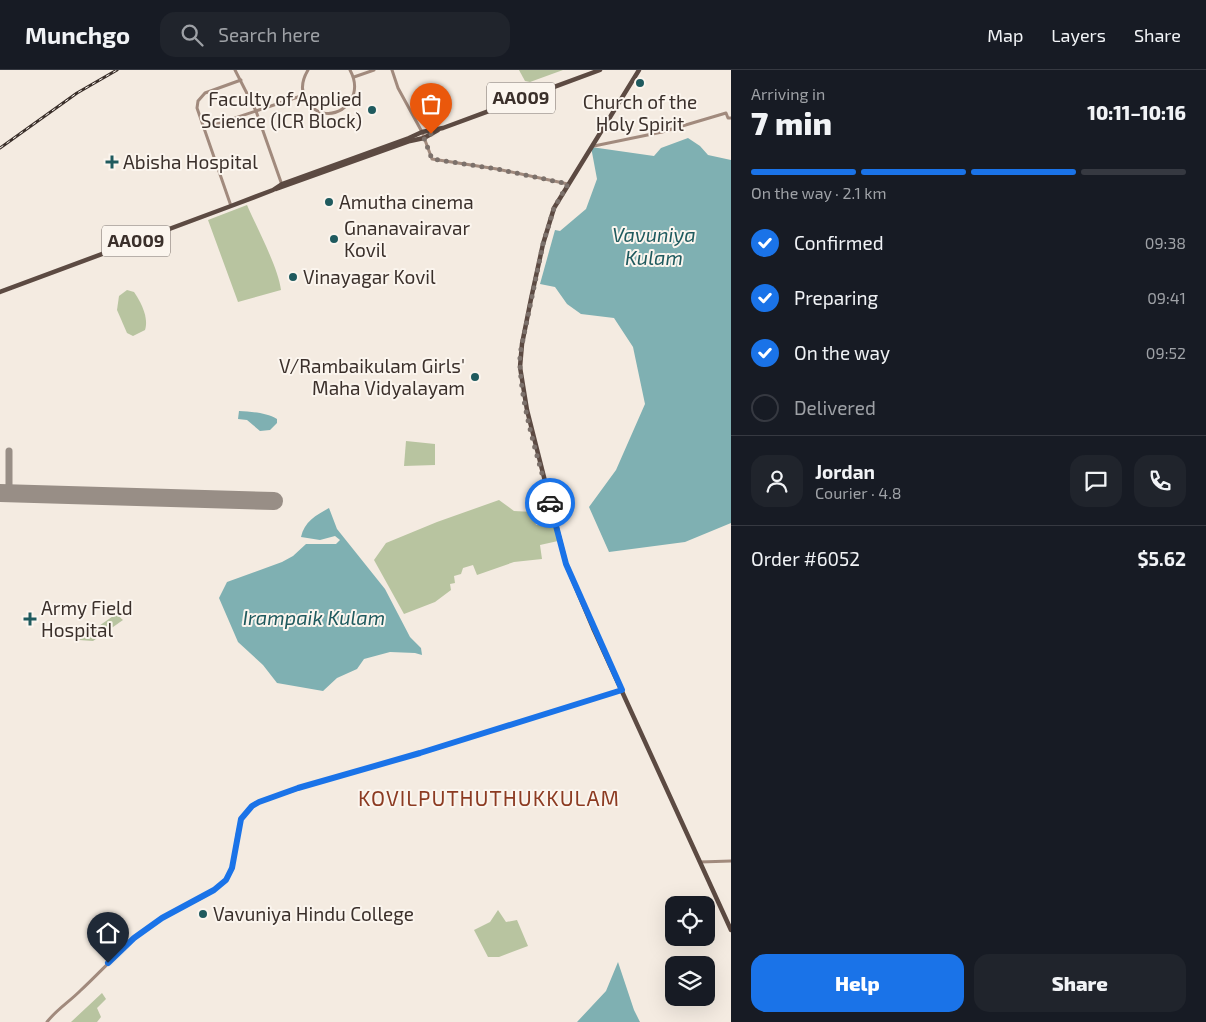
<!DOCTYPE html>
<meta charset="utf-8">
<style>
body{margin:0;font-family:"Exo 2",sans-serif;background:#20242c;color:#f1f3f6;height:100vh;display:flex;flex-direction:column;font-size:19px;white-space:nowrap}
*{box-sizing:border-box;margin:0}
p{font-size:16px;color:#9ea1a6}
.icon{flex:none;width:28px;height:28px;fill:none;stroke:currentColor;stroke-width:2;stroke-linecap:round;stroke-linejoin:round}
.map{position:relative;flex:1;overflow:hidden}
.sheet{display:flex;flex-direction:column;background:#171b24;width:475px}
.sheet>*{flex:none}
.fabs{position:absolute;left:665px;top:826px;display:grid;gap:10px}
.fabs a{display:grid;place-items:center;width:50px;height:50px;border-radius:10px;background:#171b24;box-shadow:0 5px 20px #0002;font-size:25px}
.pin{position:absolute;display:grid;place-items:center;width:42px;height:42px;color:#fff;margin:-51px -21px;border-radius:50% 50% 50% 0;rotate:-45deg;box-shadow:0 0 5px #0007}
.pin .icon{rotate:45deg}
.courier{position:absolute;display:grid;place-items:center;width:50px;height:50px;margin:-25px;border:4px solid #1a73e8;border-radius:50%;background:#fff;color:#222;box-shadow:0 1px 6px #0007}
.overview em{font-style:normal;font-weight:800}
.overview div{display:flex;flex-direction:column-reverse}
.overview{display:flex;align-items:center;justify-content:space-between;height:85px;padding:0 20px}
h1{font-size:32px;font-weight:800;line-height:38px}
.bar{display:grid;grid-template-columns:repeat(4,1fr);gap:8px 5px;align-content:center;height:60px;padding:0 20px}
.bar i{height:6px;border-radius:4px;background:#363941}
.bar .on{background:#1a73e8}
.bar p{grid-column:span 4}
.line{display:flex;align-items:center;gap:12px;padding:0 20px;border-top:1px solid #363941}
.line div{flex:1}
.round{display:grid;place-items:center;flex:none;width:52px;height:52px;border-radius:15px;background:#20242c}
ol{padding:0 20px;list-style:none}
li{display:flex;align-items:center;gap:15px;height:55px}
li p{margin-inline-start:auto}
li .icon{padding:5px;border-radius:50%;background:#1a73e8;color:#fff;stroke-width:4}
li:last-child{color:#9ea1a6}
li i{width:28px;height:28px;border:2px solid #363941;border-radius:50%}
.cta{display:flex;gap:10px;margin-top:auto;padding:10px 20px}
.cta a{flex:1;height:58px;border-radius:15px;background:#1a73e8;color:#fff;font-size:20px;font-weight:800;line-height:58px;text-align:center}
.cta a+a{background:#20242c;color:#f1f3f6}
header{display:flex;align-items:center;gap:30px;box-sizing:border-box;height:70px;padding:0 25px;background:#171b24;border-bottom:1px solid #363941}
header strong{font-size:24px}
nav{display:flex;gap:28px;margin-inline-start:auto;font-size:18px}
.search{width:350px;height:45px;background:#20242c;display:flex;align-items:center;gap:12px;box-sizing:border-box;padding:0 18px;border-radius:15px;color:#9ea1a6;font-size:19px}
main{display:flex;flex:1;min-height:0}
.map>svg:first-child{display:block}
.green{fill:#b8c4a0}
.water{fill:#7fb0b2}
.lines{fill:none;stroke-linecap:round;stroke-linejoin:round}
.taxiway{stroke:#988e86;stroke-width:7}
.runway{stroke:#988e86;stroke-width:18}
.secondary{stroke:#a18a7d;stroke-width:3}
.highway{stroke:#5c4a42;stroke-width:4.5}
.rail-casing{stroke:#3b302b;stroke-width:3}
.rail{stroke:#fbf5ee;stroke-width:1;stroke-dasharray:4;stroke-linecap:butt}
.done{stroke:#7c716b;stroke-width:5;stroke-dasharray:0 9}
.route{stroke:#1a73e8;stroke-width:6}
.poi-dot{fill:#1f5a5e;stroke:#fbf5ee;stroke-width:2}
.labels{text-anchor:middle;stroke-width:4;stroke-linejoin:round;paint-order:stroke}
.shield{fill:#fbf5ee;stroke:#756b66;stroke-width:1}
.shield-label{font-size:18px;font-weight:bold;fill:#3b302b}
.poi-label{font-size:19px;fill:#3b302b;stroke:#fbf5ee;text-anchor:start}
.water-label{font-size:20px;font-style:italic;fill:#1f5a5e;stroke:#fbf5ee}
.quarter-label{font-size:21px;letter-spacing:1px;fill:#8c3b22;stroke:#fbf5ee}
</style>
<header>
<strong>Munchgo</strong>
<div class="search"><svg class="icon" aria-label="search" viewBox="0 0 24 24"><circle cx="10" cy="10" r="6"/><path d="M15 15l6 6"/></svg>Search here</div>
<nav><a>Map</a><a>Layers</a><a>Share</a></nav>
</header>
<main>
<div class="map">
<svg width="731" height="952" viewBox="0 0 731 952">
<rect width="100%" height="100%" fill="#f4ebe1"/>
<g class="green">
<polygon points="519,0 563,0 530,12 525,11"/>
<path d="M247,135C257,158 278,197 281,220L238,232L208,150Z"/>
<path d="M127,220L134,222C141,232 149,248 145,260L133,266L127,263L117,240L119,226Z"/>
<polygon points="406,371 435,374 435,395 404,396"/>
<polygon points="499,430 514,441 533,442 536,455 554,455 558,471 540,475 542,489 514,492 477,505 473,495 463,498 461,504 454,506 455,513 450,514 451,520 435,532 404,544 374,490 386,473 437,452"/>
<polygon points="116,544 123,550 93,571 79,570"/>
<polygon points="498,840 506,852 517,850 528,876 499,887 488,887 474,860 490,852"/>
<polygon points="102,923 106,929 97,938 101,947 97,952 71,952"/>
</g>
<g class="water">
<polygon points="688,68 700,76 708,85 731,90 731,453 685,472 609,482 589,437 616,400 645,334 633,277 614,248 581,244 567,234 555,217 540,214 555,160 560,161 586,139 597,109 591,77 654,86 661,78"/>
<path d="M239,341C251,342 266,342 277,349V353L270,360L260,361L247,350L238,349Z"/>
<path d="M329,438L337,459L385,519L410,567L421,578L422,585L415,583L390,582L364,589L357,599L337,608L323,621L277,613L263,595L238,572L219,528L227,512L282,492L293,486L306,474H336L340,470L335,466L320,470L301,467C304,452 316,445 329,438Z"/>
<polygon points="618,892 634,940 640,952 577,952 606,921"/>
</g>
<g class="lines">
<polyline class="taxiway" points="9,381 9,424"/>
<polyline class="runway" points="0,423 274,431"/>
<g class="secondary">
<polyline points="235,0 256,41 282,115"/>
<path d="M308,0C302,10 300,20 306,30C324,60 369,35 350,0"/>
<polyline points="392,0 398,18 422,62 432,89 497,99 568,114"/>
<polyline points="354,7 374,0"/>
<polyline points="205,58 304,25"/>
<polyline points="594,76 662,62 726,43 728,48 731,48"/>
<polyline points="231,136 197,38 198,31 205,23 241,10"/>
<polyline points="700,792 731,791"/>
<path d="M47,952C56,940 69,932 80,921C107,896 130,868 162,848C181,836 209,828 224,812C245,791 223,753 259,732L337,706L420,683L622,620"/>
</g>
<g class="highway">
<polyline points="639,0 554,138 543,174 531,229 522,274 520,297 527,340 566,494 593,558 731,860"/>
<polyline points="276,119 410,71 424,68 438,60"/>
<polyline points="0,222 231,136 273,120 282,114 409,68 422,62 443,58 600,0"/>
</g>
<g class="rail-casing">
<polyline id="rail" points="0,78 77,23 117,0"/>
</g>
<use href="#rail" class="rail"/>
</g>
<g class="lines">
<path class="done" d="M431,64L424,68L432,89L497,99L568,114L554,138L543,174L520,284C519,333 538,386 550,433"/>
<polyline class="route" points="108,893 134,868 162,848 214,820 226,810 232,798 241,749 252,736 259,732 298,718 420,683 622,620 566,494 550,433"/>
</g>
<g class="poi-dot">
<circle cx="640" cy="13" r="5"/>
<circle cx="372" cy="40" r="5"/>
<path d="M109.5 84.5h5v5h5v5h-5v5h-5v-5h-5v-5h5z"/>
<circle cx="329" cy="132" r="5"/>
<circle cx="334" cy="169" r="5"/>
<circle cx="293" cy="207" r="5"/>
<circle cx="475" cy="307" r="5"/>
<path d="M27.5 541.5h5v5h5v5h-5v5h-5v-5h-5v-5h5z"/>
<circle cx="203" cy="844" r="5"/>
</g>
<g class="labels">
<g class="shield">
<rect x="487" y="12.5" width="68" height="31" rx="4"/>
<rect x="102" y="155.5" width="68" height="31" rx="4"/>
</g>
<g class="shield-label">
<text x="521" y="34">AA009</text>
<text x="136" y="177">AA009</text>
</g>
<g class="poi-label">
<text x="362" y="36" text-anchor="end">Faculty of Applied<tspan x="362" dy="22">Science (ICR Block)</tspan></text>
<text x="640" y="39" text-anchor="middle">Church of the<tspan x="640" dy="22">Holy Spirit</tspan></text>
<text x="123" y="99">Abisha Hospital</text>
<text x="339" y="139">Amutha cinema</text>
<text x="344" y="165">Gnanavairavar<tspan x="344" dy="22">Kovil</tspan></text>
<text x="303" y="214">Vinayagar Kovil</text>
<text x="465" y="303" text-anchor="end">V/Rambaikulam Girls'<tspan x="465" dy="22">Maha Vidyalayam</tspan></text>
<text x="41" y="545">Army Field<tspan x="41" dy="22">Hospital</tspan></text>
<text x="213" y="851">Vavuniya Hindu College</text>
</g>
<g class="water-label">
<text x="654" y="172">Vavuniya<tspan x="654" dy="23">Kulam</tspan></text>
<text x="314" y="555">Irampaik Kulam</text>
</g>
<g class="quarter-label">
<text x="489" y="736">KOVILPUTHUTHUKKULAM</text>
</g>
</g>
</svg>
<div class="fabs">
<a><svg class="icon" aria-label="locate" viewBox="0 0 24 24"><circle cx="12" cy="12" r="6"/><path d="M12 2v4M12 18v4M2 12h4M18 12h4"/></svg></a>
<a><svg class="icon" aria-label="layers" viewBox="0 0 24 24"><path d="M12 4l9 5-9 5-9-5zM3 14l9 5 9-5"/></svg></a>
</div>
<div class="pin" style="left:431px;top:64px;background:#ea580c"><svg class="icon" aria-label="bag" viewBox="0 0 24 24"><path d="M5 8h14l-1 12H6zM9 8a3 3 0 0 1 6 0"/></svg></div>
<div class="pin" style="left:108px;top:893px;background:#1f2937"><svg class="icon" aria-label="home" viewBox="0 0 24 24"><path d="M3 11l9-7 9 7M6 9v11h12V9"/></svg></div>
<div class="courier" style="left:550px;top:433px"><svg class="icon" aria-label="car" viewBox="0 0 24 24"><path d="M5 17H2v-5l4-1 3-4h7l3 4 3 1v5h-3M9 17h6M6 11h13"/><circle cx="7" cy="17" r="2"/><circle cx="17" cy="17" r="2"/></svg></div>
</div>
<section class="sheet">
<div class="overview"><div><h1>7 min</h1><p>Arriving in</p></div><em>10:11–10:16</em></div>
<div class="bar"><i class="on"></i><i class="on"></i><i class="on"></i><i></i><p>On the way · 2.1 km</p></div>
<ol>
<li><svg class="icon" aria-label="check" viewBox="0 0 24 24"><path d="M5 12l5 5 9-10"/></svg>Confirmed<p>09:38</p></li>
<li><svg class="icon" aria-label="check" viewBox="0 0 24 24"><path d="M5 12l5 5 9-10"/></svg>Preparing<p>09:41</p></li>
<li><svg class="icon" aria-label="check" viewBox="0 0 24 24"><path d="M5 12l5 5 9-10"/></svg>On the way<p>09:52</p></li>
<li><i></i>Delivered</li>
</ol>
<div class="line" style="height:90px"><a class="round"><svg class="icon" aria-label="person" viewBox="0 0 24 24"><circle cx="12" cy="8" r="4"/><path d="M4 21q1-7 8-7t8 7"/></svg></a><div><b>Jordan</b><p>Courier · 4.8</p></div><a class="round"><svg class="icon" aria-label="chat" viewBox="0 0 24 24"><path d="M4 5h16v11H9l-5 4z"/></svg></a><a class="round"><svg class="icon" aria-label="phone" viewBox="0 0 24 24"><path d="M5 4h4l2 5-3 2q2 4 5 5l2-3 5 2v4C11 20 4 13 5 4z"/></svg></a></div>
<div class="line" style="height:65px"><div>Order #6052</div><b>$5.62</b></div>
<div class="cta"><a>Help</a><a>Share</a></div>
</section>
</main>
